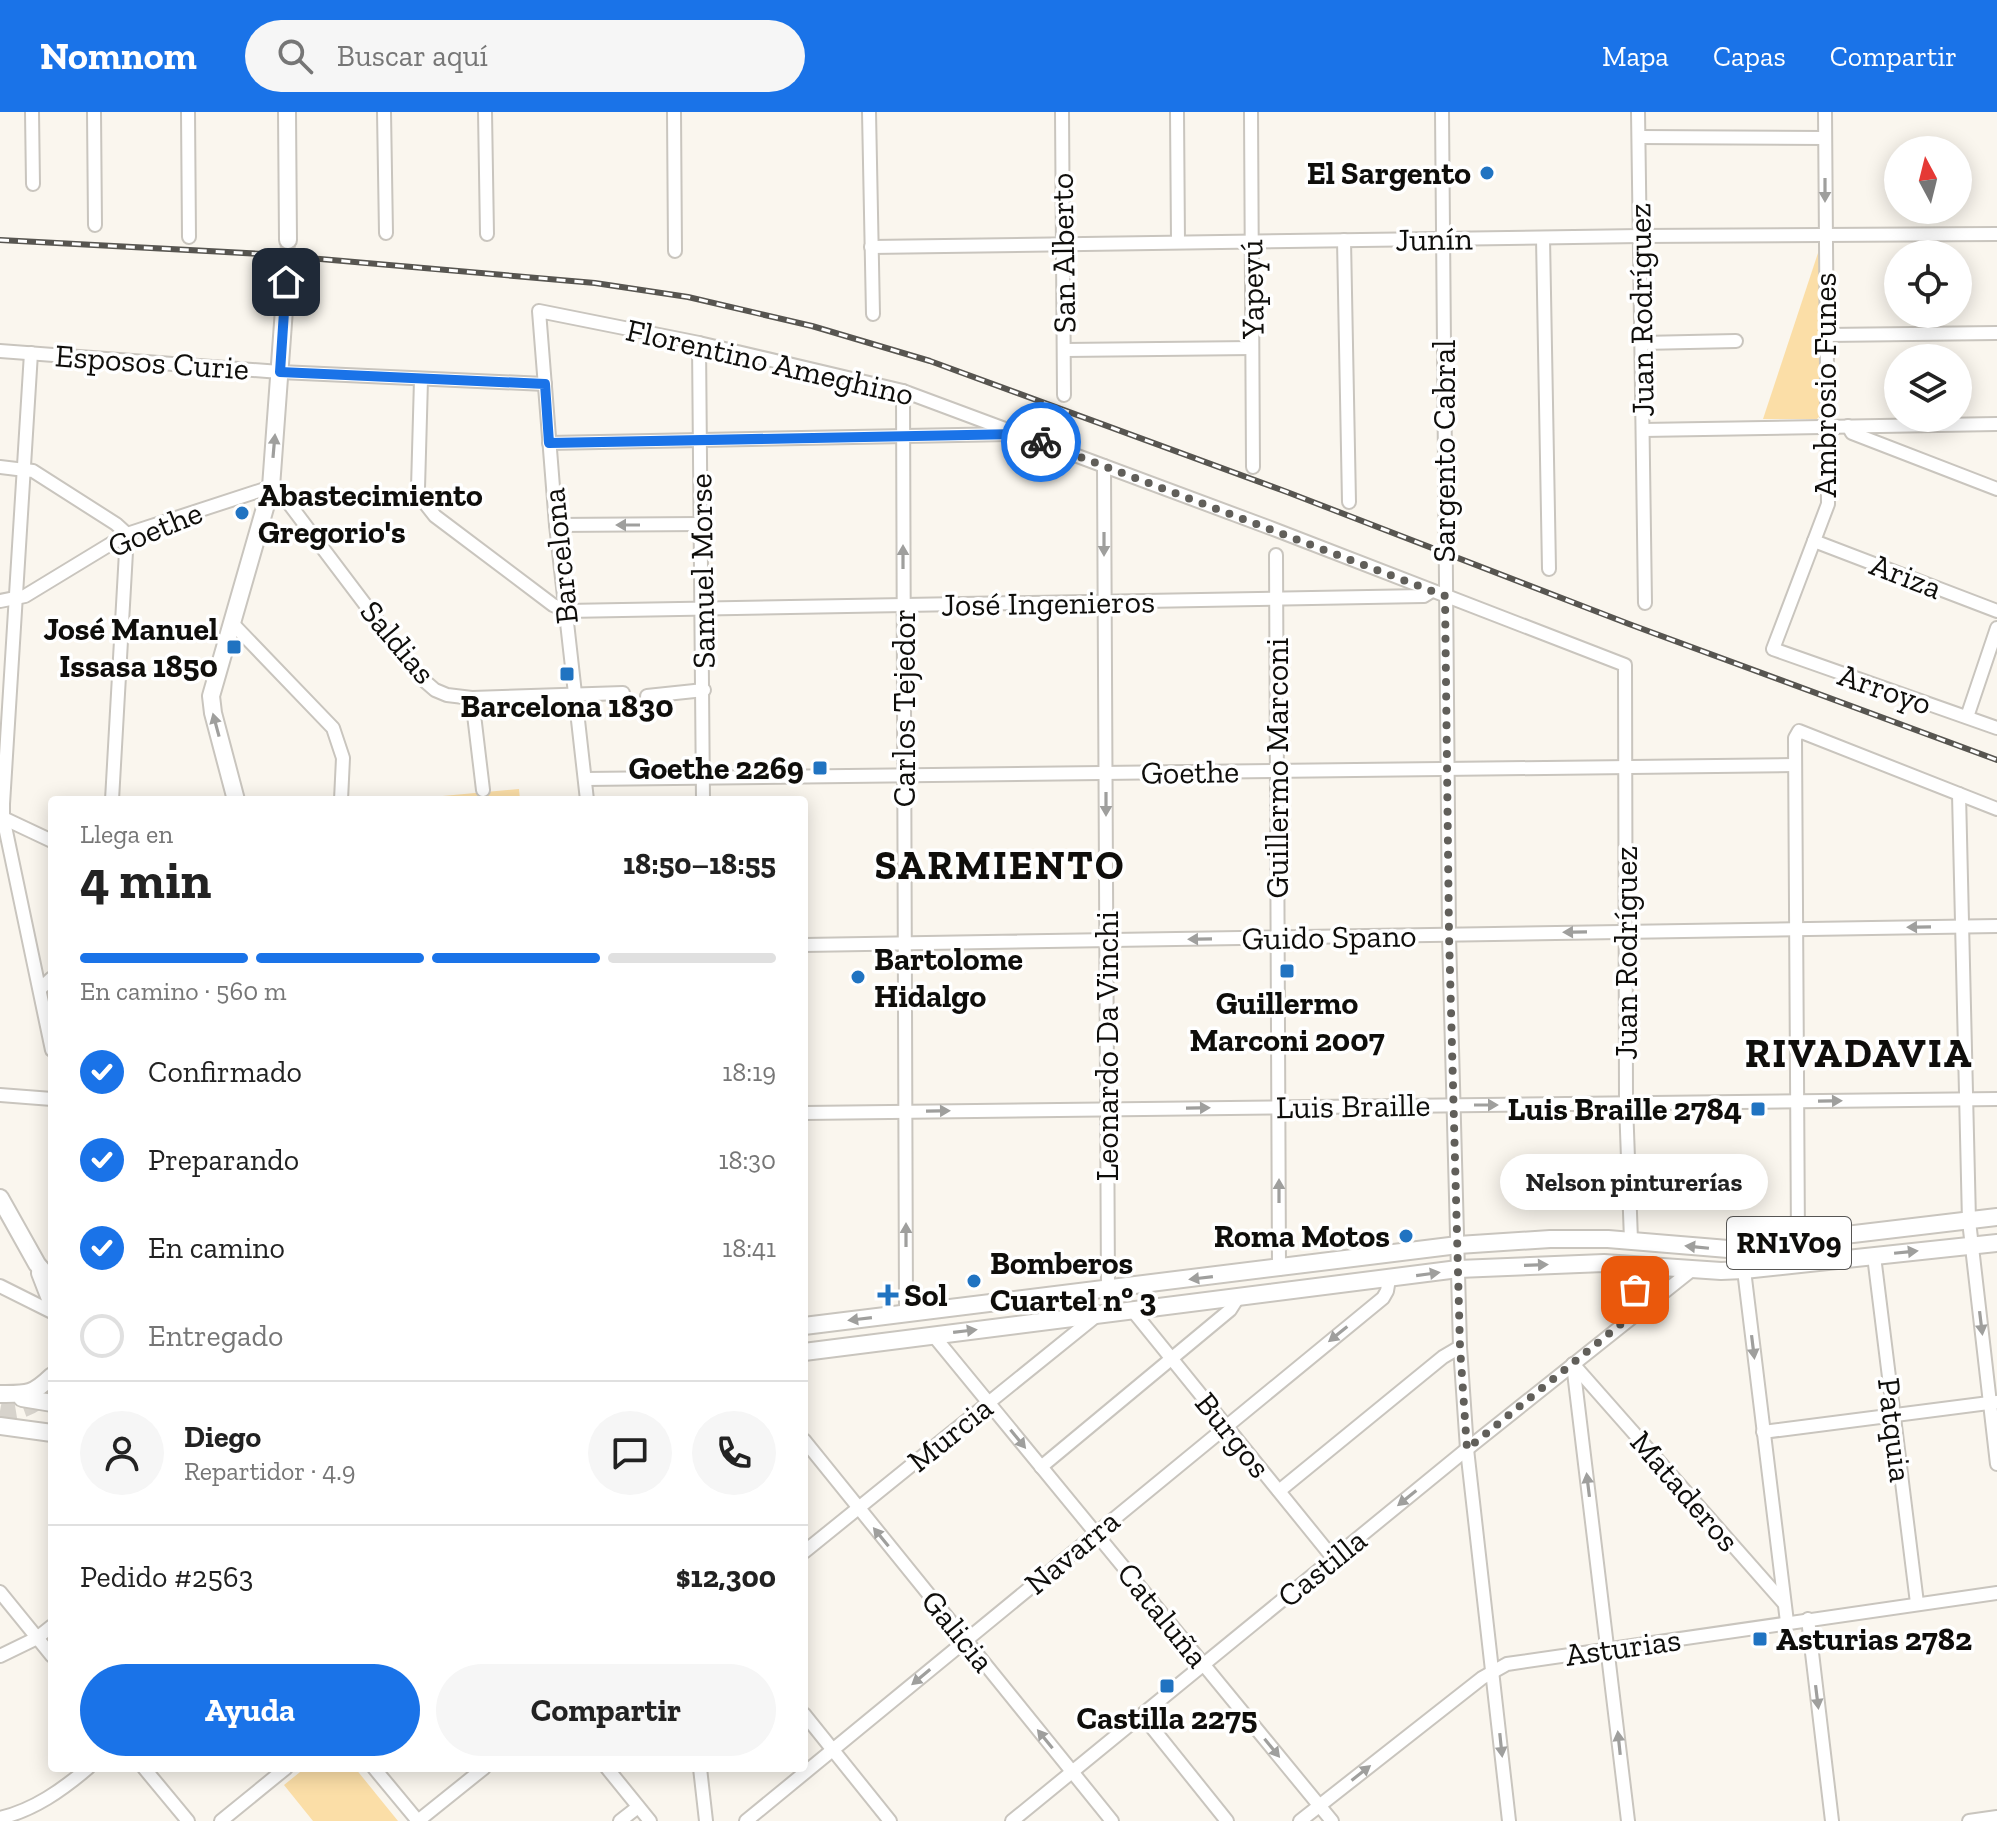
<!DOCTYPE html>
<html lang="es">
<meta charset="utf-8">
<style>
body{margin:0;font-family:"Zilla Slab",serif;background:#f6f6f6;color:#222;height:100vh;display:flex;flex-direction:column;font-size:30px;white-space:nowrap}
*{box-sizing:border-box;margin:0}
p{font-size:26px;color:#767676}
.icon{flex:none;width:44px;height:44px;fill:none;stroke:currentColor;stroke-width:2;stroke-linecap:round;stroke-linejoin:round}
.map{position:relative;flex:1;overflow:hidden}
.sheet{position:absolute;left:48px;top:684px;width:760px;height:976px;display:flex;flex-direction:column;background:#fff;border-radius:8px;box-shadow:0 4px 20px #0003}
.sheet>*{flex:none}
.needle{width:52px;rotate:353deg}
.fabs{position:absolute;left:1884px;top:24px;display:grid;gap:16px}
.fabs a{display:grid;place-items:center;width:88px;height:88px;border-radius:50%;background:#fff;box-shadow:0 4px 20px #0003;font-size:40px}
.pin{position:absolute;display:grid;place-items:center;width:68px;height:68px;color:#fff;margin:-34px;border-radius:16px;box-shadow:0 4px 12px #0006}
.courier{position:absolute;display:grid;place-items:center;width:80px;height:80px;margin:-40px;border:6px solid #1a73e8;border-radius:50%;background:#fff;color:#222;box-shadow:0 2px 10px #0007}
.bubble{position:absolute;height:56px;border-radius:28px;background:#fff;box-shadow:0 4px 20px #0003;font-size:26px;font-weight:700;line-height:56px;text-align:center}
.overview em{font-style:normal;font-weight:700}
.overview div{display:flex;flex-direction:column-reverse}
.overview{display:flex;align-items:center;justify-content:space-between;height:136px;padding:0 32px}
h1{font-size:52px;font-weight:700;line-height:60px}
.bar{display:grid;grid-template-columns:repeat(4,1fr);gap:12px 8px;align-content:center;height:96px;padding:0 32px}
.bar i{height:10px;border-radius:6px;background:#e0e0e0}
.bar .active{background:#1a73e8}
.bar p{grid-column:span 4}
.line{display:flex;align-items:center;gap:20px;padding:0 32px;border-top:2px solid #e0e0e0}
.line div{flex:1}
.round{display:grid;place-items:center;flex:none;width:84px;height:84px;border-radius:42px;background:#f6f6f6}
ol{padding:0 32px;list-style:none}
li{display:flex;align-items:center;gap:24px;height:88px}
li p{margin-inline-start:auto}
li .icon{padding:8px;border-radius:50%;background:#1a73e8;color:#fff;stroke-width:4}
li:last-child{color:#767676}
li i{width:44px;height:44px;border:4px solid #e0e0e0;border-radius:50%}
.button{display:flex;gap:16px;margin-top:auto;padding:16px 32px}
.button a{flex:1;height:92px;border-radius:48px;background:#1a73e8;color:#fff;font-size:32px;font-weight:700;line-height:92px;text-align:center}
.button a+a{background:#f6f6f6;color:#222}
header{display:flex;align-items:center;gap:48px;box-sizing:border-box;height:112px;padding:0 40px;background:#1a73e8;color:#fff}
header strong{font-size:38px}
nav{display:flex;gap:44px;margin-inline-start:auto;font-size:28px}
.search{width:560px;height:72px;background:#f6f6f6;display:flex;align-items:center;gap:20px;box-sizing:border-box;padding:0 28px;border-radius:44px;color:#767676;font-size:30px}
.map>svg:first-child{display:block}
.green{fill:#fbdea7}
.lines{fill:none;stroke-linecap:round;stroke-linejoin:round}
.major-tunnel{stroke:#d7d3cc;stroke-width:16;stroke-dasharray:16 8;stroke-linecap:butt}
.minor-casing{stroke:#c9c5be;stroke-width:16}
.major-casing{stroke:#c9c5be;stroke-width:20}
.minor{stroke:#fff;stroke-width:12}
.major{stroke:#fff;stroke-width:16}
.rail-casing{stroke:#575550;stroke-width:6}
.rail{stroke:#fff;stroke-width:3;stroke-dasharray:9;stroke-linecap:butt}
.oneway{fill:#9f9f9d}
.done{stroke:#615f5a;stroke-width:8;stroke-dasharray:0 14.4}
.route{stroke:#1a73e8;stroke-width:10}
.poi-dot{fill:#2073c1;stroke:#fff;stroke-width:3}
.labels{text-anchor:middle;stroke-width:7;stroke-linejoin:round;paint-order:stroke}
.shield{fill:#fff;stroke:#575654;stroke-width:2}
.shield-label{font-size:30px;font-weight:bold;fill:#0f0e0b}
.poi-label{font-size:32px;font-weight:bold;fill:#0f0e0b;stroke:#fff;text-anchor:end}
.street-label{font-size:32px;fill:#0f0e0b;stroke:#fff}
.district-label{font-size:40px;font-weight:bold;letter-spacing:2px;fill:#0f0e0b;stroke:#fff}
</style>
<header>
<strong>Nomnom</strong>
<div class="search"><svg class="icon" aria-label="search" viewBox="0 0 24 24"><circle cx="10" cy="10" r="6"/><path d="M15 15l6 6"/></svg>Buscar aquí</div>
<nav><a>Mapa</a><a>Capas</a><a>Compartir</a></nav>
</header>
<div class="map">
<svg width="1997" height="1709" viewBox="0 0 1997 1709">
<rect width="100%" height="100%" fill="#faf6ee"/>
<g class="green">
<polygon points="1819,138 1821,302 1817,307 1763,307"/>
<polygon points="519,677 520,688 421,686"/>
<polygon points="1636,1161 1674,1162 1644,1188 1644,1176"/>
<polygon points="305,1656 355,1656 398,1709 313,1709 284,1673"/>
</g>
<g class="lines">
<g class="major-tunnel">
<polyline points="286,170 288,128"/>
<path d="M0,1299C22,1303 36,1292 52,1279"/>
</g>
<g class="minor-casing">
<g id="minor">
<polyline points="32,0 33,72"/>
<polyline points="94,0 95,113"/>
<polyline points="188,0 189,125"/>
<polyline points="384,0 386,121"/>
<polyline points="485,0 487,122"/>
<polyline points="674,0 675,139"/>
<polyline points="869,0 873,202"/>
<polyline points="1062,0 1064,283"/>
<polyline points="1177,0 1178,130"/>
<polyline points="1251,0 1253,355"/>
<polyline points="1442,0 1449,823 1460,1235 1467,1337 1509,1709"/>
<polyline points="1638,0 1645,491"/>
<polyline points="1825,0 1828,392 1773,537 1997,616"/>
<polyline points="1639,25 1825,26"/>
<polyline points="1543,126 1549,457"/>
<polyline points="1344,128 1349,390"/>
<polyline points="871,135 1640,124 1997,122"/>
<polyline points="1827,223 1997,221"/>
<polyline points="699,231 703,688"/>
<polyline points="1642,231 1736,229"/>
<polyline points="1065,238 1252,236"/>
<polyline points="0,239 280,260 545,272"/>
<polyline points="31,241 3,692 3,705 52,938"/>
<polyline points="421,268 418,376 420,385 435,404 553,493 566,499 1424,484 1432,479"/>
<polyline points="903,279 906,1201"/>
<polyline points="1848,314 1852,321 1997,377"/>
<polyline points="1643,318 1997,312"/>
<polyline points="549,331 1010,322"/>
<polyline points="1104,354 1108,1177"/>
<polyline points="0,355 33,359 116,412 127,422 112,688"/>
<polyline points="556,413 701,412"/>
<polyline points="1814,429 1997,499"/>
<polyline points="1276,443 1279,1157"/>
<polyline points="0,489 25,484 127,422 271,375 284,385 420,565 435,578 447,583 472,586 623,581"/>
<polyline points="233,512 333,616 343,646 341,688"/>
<polyline points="647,584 704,578"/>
<polyline points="472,586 483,678"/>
<polyline points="1967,605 1997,516"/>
<polyline points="585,667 1795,653"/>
<polyline points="1959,682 1969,1109 1997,1352"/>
<polyline points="587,688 556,413 539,199 699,231 903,279 1276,418 1625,553 1626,992 1631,1128"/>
<polyline points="1,705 52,729"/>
<polyline points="804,833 1997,814"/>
<polyline points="40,877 52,866"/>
<polyline points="0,983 52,987"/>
<polyline points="804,1001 1997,987"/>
<polyline points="1798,1130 1795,626 1799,619 1997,697"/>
<polyline points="1874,1144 1917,1491"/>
<path d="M1613,1155C1639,1165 1638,1179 1632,1203"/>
<polyline points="1744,1158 1787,1510"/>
<polyline points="0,1174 52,1200"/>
<polyline points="1133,1199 1333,1446"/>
<polyline points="933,1223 1332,1709"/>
<polyline points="1573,1252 1628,1709"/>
<polyline points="1573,1252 1783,1490"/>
<polyline points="1763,1320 1997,1290"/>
<polyline points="804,1328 1112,1709"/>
<polyline points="1041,1355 1230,1198 1237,1187"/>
<polyline points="1279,1379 1443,1245 1460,1235"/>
<polyline points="804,1440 1096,1204"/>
<polyline points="0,1480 52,1544"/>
<polyline points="1808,1507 1832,1709"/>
<polyline points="0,1544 37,1526 52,1514"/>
<polyline points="804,1602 890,1709"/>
<polyline points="1142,1603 1227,1709"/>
<polyline points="144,1656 188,1709"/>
<polyline points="374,1656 418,1709"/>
<polyline points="607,1656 650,1709"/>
<polyline points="700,1656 706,1709"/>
<path d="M0,1706C34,1698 62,1678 88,1656"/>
<polyline points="221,1709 286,1656"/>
<polyline points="418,1709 484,1656"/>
<polyline points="620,1709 638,1695"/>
<polyline points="746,1709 1383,1186 1387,1179 1389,1167"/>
<polyline points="1012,1709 1467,1337 1693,1157"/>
<polyline points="1300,1709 1482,1566 1507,1552 1997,1481"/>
<polyline points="1969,1709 1997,1705"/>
</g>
</g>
<g class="major-casing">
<g id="major">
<polyline points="287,0 288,128"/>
<polyline points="236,688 213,601 211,584 271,375 286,170"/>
<polyline points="0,1086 37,1152 52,1170"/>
<polyline points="40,1161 52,1192"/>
<polyline points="804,1214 1458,1133 1550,1127 1608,1127 1728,1137 1997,1105"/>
<polyline points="804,1240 1458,1157 1604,1151 1721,1159 1744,1158 1997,1131"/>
<path d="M1,1282C28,1282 32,1283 52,1264"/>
<polyline points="22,1286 52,1291"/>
<polyline points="0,1314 52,1321"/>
</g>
</g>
<use href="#minor" class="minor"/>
<use href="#major" class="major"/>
<g class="rail-casing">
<polyline id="rail" points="0,128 263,142 595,171 688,185 812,214 930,249 1287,380 1629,512 1997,648"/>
</g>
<use href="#rail" class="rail"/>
</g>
<defs><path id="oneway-solid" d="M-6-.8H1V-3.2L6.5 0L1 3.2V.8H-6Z" transform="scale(2)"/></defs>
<g class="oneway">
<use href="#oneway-solid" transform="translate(1825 78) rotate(90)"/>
<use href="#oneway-solid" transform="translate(274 334) rotate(-85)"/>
<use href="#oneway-solid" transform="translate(628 413) rotate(180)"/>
<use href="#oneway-solid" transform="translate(1104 432) rotate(90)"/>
<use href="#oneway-solid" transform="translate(903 445) rotate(-90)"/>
<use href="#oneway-solid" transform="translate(216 613) rotate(-105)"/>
<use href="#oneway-solid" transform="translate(1106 692) rotate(90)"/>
<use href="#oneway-solid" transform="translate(1919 815) rotate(179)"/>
<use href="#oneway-solid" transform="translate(1575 820) rotate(179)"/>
<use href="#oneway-solid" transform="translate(1200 827) rotate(179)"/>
<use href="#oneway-solid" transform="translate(1830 989) rotate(-1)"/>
<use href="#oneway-solid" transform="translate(1486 993)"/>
<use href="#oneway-solid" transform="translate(1198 996) rotate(-1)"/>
<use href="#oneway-solid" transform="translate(938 999) rotate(-1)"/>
<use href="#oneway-solid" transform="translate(1279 1079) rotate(-90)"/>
<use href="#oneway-solid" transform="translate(906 1123) rotate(-90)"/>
<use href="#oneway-solid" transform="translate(1697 1135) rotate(-174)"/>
<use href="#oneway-solid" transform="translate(1906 1140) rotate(-6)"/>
<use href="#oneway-solid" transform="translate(1536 1153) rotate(-2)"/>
<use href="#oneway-solid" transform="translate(1428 1162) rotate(-8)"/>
<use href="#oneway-solid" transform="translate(1201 1166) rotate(173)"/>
<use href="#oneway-solid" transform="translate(860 1207) rotate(173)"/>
<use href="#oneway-solid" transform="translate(1981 1211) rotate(83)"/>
<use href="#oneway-solid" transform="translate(965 1219) rotate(-7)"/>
<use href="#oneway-solid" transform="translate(1338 1222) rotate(141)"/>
<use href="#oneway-solid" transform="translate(1753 1235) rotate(83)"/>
<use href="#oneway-solid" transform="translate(1018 1327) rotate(51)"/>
<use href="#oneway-solid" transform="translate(1588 1373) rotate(-97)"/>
<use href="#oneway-solid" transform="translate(1407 1386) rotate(141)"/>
<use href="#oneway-solid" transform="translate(881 1425) rotate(-129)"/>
<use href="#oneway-solid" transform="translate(921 1565) rotate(140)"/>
<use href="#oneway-solid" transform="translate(1817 1585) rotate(83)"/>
<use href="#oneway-solid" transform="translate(1045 1627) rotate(-129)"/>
<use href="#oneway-solid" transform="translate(1619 1631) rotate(-96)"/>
<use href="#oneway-solid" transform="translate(1501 1633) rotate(84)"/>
<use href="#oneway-solid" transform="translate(1272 1636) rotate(51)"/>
<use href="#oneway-solid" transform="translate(1361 1661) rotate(-38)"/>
</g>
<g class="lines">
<polyline class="done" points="1041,330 1445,484 1449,823 1460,1235 1467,1337 1632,1203 1635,1178"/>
<polyline class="route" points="286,170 280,260 545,272 549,331 1018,322 1041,330"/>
</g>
<g class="poi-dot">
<circle cx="1487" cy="61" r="8"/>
<circle cx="242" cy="401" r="8"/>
<rect x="226" y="527" width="16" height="16" rx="4"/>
<rect x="559" y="554" width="16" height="16" rx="4"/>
<rect x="812" y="648" width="16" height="16" rx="4"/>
<rect x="1279" y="851" width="16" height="16" rx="4"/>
<circle cx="858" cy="865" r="8"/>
<rect x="1750" y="989" width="16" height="16" rx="4"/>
<circle cx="1406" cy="1124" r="8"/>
<circle cx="974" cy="1169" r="8"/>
<path d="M884 1171h8v8h8v8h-8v8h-8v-8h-8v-8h8z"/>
<rect x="1752" y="1519" width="16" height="16" rx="4"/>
<rect x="1159" y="1566" width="16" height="16" rx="4"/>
</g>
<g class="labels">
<rect class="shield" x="1727" y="1105" width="124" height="52" rx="6"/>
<g class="shield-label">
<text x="1789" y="1141">RN1V09</text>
</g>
<g class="poi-label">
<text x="1471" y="72">El Sargento</text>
<text x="258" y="394" text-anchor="start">Abastecimiento<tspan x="258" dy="37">Gregorio's</tspan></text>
<text x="218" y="528">José Manuel<tspan x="218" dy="37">Issasa 1850</tspan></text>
<text x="567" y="605" text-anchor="middle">Barcelona 1830</text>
<text x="804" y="667">Goethe 2269</text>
<text x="874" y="858" text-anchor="start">Bartolome<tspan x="874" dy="37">Hidalgo</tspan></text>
<text x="1287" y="902" text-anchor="middle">Guillermo<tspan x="1287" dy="37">Marconi 2007</tspan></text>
<text x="1742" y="1008">Luis Braille 2784</text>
<text x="1390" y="1135">Roma Motos</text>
<text x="990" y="1162" text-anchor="start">Bomberos<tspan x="990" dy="37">Cuartel nº 3</tspan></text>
<text x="904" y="1194" text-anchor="start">Sol</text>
<text x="1776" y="1538" text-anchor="start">Asturias 2782</text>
<text x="1167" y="1617" text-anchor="middle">Castilla 2275</text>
</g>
<g class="street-label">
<text transform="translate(1434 127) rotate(-1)" y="11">Junín</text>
<text transform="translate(1063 141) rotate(-91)" y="11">San Alberto</text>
<text transform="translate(1252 177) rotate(-91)" y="11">Yapeyú</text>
<text transform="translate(1641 198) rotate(-91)" y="11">Juan Rodríguez</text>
<text transform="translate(152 250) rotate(4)" y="11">Esposos Curie</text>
<text transform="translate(770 250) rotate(13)" y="11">Florentino Ameghino</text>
<text transform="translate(1825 273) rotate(-90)" y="11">Ambrosio Funes</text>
<text transform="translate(1444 339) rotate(-90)" y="11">Sargento Cabral</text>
<text transform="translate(155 417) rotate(-22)" y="11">Goethe</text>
<text transform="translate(560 444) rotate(-96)" y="11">Barcelona</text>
<text transform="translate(702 459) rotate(-91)" y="11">Samuel Morse</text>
<text transform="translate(1906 464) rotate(21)" y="11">Ariza</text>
<text transform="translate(1048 491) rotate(-1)" y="11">José Ingenieros</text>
<text transform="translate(398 530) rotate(50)" y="11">Saldias</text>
<text transform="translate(1885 577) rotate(19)" y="11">Arroyo</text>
<text transform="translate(904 596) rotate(-90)" y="11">Carlos Tejedor</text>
<text transform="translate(1277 656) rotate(-90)" y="11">Guillermo Marconi</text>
<text transform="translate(1190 660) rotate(-1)" y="11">Goethe</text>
<text transform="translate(1329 825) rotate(-1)" y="11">Guido Spano</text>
<text transform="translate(1626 841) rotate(-90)" y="11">Juan Rodríguez</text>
<text transform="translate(1107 934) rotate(-90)" y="11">Leonardo Da Vinchi</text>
<text transform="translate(1353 994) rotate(-1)" y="11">Luis Braille</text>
<text transform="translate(1895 1318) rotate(83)" y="11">Patquia</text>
<text transform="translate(950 1322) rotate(-39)" y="11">Murcia</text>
<text transform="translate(1233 1323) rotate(51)" y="11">Burgos</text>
<text transform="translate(1685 1379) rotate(49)" y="11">Mataderos</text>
<text transform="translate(1072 1440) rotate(-40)" y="11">Navarra</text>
<text transform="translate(1322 1456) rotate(-39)" y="11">Castilla</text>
<text transform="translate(1163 1503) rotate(51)" y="11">Cataluña</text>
<text transform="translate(958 1519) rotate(51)" y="11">Galicia</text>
<text transform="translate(1623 1535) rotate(-8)" y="11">Asturias</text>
</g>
<g class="district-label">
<text x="1000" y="767">SARMIENTO</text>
<text x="1859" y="955">RIVADAVIA</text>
</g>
</g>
</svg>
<div class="fabs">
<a><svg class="needle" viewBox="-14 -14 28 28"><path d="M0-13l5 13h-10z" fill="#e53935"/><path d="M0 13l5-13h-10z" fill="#767676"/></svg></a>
<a><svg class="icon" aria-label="locate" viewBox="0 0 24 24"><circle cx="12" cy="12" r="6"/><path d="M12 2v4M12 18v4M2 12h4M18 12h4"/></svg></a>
<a><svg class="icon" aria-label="layers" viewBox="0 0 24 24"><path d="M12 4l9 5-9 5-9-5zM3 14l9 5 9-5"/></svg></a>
</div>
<div class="pin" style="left:1635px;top:1178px;background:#ea580c"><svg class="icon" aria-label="bag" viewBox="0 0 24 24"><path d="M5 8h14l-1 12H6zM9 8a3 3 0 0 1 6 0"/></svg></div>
<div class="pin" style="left:286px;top:170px;background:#1f2937"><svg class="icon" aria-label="home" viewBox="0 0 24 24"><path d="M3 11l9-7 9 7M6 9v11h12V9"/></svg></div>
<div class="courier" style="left:1041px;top:330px"><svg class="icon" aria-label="bike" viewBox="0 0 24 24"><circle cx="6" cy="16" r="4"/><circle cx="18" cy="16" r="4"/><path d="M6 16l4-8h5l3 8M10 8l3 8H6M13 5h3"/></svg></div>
<div class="bubble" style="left:1500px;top:1042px;width:268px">Nelson pinturerías</div>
<section class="sheet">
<div class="overview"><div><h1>4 min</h1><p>Llega en</p></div><em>18:50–18:55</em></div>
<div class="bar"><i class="active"></i><i class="active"></i><i class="active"></i><i></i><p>En camino · 560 m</p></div>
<ol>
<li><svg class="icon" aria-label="check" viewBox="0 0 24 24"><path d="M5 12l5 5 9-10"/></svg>Confirmado<p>18:19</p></li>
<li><svg class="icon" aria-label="check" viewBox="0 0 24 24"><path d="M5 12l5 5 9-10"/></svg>Preparando<p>18:30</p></li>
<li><svg class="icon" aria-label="check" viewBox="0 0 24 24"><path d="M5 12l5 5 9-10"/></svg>En camino<p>18:41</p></li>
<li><i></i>Entregado</li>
</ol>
<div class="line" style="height:144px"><a class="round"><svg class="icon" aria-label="person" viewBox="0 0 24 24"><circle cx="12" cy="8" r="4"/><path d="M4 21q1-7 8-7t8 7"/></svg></a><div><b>Diego</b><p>Repartidor · 4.9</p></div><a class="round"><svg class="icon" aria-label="chat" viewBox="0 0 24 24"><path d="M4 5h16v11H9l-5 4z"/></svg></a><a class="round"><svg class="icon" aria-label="phone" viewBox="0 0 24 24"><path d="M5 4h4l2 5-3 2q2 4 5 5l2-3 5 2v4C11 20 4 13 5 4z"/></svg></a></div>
<div class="line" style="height:104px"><div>Pedido #2563</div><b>$12,300</b></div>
<div class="button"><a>Ayuda</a><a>Compartir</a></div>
</section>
</div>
